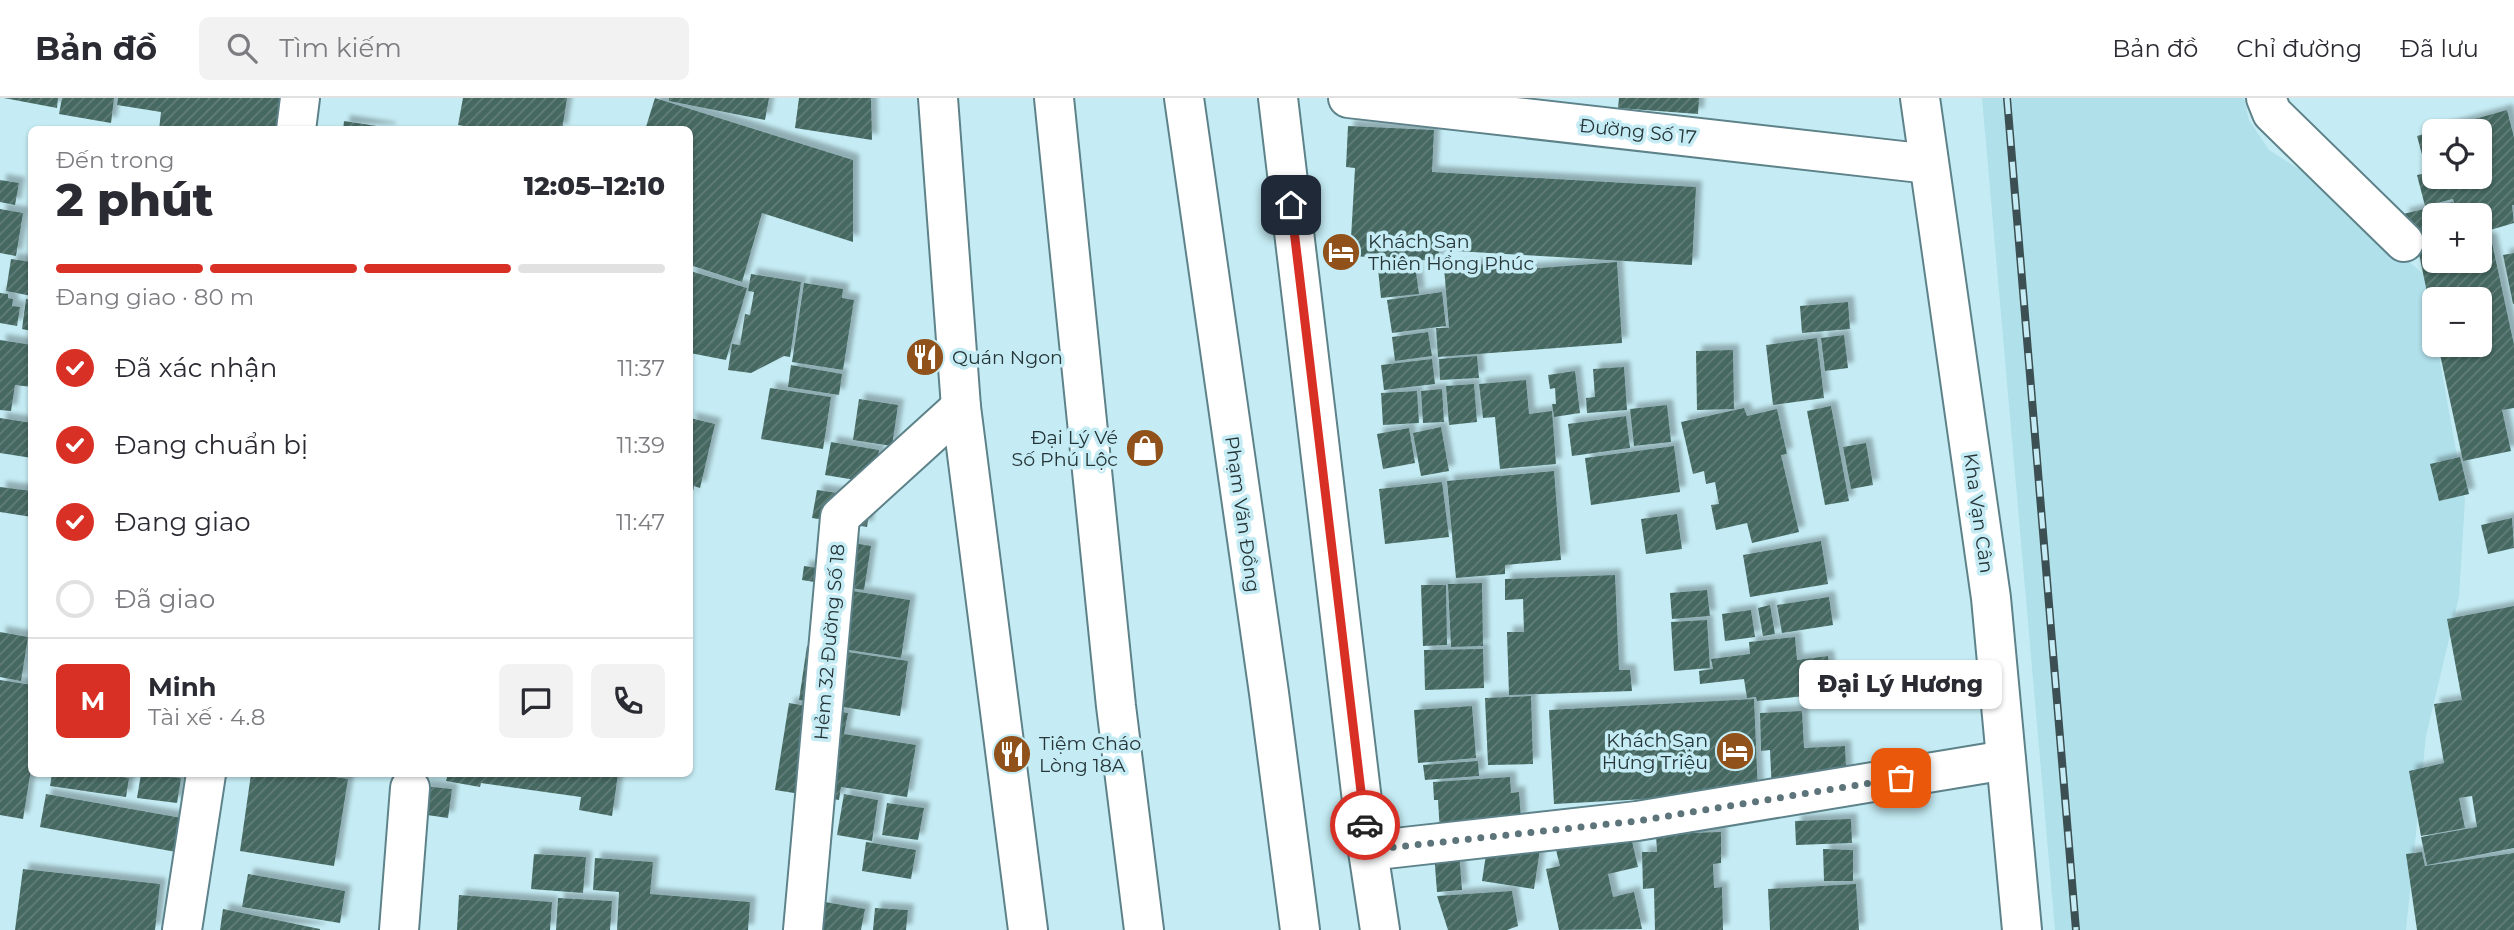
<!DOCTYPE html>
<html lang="vi">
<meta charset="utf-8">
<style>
body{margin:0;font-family:Montserrat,sans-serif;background:#f2f2f3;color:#2b2b33;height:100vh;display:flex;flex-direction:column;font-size:26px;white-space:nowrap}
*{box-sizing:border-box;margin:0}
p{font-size:23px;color:#7c7c81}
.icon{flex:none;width:38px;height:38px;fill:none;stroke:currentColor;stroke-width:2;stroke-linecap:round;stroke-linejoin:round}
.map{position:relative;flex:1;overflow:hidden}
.side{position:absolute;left:28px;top:28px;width:665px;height:651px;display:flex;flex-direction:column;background:#fff;border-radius:10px;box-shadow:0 2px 5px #0004}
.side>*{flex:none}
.tools{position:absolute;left:2422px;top:21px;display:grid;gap:14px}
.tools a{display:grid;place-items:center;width:70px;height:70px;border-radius:10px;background:#fff;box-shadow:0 2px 5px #0004;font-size:35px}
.pin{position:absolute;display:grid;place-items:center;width:60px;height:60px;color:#fff;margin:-30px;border-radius:14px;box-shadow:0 4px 10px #0006}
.courier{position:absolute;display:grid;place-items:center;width:70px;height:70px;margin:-35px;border:5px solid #d93025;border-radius:50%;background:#fff;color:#222;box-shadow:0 2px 9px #0007}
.bubble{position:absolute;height:49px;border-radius:10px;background:#fff;box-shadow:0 2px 5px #0004;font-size:23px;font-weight:800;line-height:49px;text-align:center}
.overview em{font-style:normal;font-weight:800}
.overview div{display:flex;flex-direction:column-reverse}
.overview{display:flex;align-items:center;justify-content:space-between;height:119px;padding:0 28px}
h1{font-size:46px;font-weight:800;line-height:52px}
.bar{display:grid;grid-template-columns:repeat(4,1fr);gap:10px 7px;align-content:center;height:84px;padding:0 28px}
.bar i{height:9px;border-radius:5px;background:#e1e1e2}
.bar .selected{background:#d93025}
.bar p{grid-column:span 4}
.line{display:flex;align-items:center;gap:18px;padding:0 28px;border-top:2px solid #e1e1e2}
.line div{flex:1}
.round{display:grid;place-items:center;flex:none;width:74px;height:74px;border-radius:10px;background:#f2f2f3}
ol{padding:0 28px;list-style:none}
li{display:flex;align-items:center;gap:21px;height:77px}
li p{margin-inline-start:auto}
li .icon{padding:7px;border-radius:50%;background:#d93025;color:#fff;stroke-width:4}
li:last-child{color:#7c7c81}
li i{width:38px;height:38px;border:4px solid #e1e1e2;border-radius:50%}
header{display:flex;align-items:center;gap:42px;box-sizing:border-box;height:98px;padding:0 35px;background:#fff;border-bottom:2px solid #e1e1e2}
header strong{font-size:33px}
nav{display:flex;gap:38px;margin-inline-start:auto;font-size:24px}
.search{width:490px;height:63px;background:#f2f2f3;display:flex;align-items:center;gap:18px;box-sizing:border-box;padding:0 24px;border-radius:10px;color:#7c7c81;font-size:26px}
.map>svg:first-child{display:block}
.built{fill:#b0e0ea}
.building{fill:url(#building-hatch);filter:url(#shadow)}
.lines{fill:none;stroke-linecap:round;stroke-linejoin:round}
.minor-casing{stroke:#5e8289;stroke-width:42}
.major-casing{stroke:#5e8289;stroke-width:42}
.highway-casing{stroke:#5e8289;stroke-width:42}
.minor{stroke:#fff;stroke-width:38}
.major{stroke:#fff;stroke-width:38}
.highway{stroke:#fff;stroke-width:38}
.rail-casing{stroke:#3c5053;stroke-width:8}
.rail{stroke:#c5ecf4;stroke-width:5;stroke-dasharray:16;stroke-linecap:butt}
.done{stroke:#5d757a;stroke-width:7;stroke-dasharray:0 12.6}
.route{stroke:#d93025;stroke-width:9}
.labels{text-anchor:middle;stroke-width:7;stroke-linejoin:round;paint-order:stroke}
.street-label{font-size:19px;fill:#253538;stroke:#c5ecf4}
.poi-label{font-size:19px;fill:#253538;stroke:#c5ecf4;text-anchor:start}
</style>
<header>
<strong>Bản đồ</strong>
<div class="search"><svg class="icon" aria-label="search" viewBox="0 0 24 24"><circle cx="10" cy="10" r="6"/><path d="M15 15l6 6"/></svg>Tìm kiếm</div>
<nav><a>Bản đồ</a><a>Chỉ đường</a><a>Đã lưu</a></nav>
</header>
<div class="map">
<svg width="2514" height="832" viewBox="0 0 2514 832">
<defs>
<pattern id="building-hatch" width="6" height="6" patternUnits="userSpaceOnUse" patternTransform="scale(1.75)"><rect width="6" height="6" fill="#456861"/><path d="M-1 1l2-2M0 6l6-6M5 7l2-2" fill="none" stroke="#637e7a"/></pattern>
<filter id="shadow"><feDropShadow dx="6" dy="-6" stdDeviation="2" flood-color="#0004"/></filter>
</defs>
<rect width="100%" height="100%" fill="#c5ecf4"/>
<polygon class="built" points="1982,0 2244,0 2249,22 2269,52 2328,89 2425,178 2434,229 2434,247 2437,247 2465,402 2459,499 2426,638 2406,832 2055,832"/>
<g class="building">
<polygon points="4,0 58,0 57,10"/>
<polygon points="62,0 114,0 111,25 59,16"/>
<polygon points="118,0 278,0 291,2 286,32 159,32 161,14 117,7"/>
<polygon points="463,0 567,0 562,32 488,32 458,27"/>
<polygon points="655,0 853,62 853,144 762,115 742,184 690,167 690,32 645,32"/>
<polygon points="669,0 769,0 765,22 669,3"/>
<polygon points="799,0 871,0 872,42 795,30"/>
<polygon points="1619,0 1699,0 1698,16 1618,10"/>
<polygon points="2507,12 2514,39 2514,107 2512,107 2514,125 2480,135 2480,117 2457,117 2453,101 2425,108 2417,77 2427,75 2417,38 2434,33 2434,79 2480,79 2480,33 2435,32"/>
<polygon points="344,23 390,30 390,32 343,32"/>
<polygon points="1348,28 1434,32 1432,74 1696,89 1692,167 1439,152 1438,163 1350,158 1355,70 1346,69"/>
<polygon points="0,82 19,85 15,107 0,104"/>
<polygon points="2453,104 2456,117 2434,117 2434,163 2480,163 2480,143 2491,140 2514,247 2514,310 2502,312 2511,353 2463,363 2438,247 2480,247 2480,201 2434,201 2433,223 2419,156 2412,158 2403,116"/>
<polygon points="0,111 23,115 16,158 0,155"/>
<polygon points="2514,155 2514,206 2513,206 2503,157"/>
<polygon points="11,161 32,164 32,198 6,193"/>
<polygon points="1617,164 1622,245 1438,259 1436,230 1449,230 1444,169 1499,165 1500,173"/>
<polygon points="1415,167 1419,196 1381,200 1378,171"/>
<polygon points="690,173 747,190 726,262 690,255"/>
<polygon points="751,176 801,184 790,259 784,258 751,275 728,272 732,246 740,247 745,216 750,217 754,194 748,193"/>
<polygon points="804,185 843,191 842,200 854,202 843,272 792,264"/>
<polygon points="1442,194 1446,228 1392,235 1387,202"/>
<polygon points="0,195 8,196 8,200 13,201 12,208 20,209 17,228 0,225"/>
<polygon points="26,201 32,202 32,233 22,231"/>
<polygon points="1848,204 1850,231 1802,235 1800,208"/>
<polygon points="1428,234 1432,258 1395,263 1392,239"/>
<polygon points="1844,237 1848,270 1825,273 1821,240"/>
<polygon points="1817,240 1824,300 1773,307 1766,247"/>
<polygon points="0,242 32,247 32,289 15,287 11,313 0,312"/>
<polygon points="1733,252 1734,311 1697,312 1696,253"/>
<polygon points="1477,258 1479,280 1440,282 1439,261"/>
<polygon points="1432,261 1435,286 1384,292 1381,267"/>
<polygon points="791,267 842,276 839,297 788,289"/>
<polygon points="1624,269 1627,312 1587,315 1586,300 1595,299 1593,271"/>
<polygon points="1575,273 1580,315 1554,319 1552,306 1556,306 1555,290 1550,291 1548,277"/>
<polygon points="1526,282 1529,316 1552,313 1556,366 1500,371 1495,319 1483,320 1479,286"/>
<polygon points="1474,286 1477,324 1449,327 1446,288"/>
<polygon points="770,290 831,299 823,351 761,341"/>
<polygon points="1442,291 1444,324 1423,325 1421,293"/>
<polygon points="1417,293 1419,325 1383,327 1381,295"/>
<polygon points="859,301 898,307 892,348 853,342"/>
<polygon points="1667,307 1671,344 1634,348 1630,311"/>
<polygon points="1831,308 1849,403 1825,407 1807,313"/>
<polygon points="1744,310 1747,318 1777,311 1787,356 1781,357 1799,434 1752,445 1747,425 1716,432 1711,407 1719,406 1715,384 1706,386 1704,373 1693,376 1681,324"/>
<polygon points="1626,318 1630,350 1572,358 1568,326"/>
<polygon points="0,320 32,325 32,360 0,355"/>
<polygon points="690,320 715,326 700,390 694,388 691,404"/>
<polygon points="1441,329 1449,373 1421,378 1413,335"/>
<polygon points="1409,330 1415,365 1383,371 1377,336"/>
<polygon points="831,344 879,352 874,385 825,377"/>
<polygon points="1866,345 1873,387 1851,391 1843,349"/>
<polygon points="1674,348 1680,394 1591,407 1585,360"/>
<polygon points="2460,359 2469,396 2439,403 2430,366"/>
<polygon points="1554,373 1561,462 1505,467 1505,476 1456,480 1447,383"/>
<polygon points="1442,384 1449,439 1385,446 1379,391"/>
<polygon points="0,389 32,393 32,419 0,414"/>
<polygon points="817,392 872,400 867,429 812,420"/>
<polygon points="1677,416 1682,451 1646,456 1641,421"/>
<polygon points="2512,420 2514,450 2488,456 2481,427"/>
<polygon points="823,440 871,448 864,492 802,482 804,468 818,470"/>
<polygon points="1821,443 1828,486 1750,499 1743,457"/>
<polygon points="1615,477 1619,572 1630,572 1632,593 1509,597 1507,534 1524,534 1523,501 1505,502 1505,481"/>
<polygon points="1482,485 1483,548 1451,549 1448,486"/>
<polygon points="1421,487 1446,487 1447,547 1423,548"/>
<polygon points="827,489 910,502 901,560 817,547"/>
<polygon points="1707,492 1710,518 1672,521 1670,495"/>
<polygon points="1829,499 1833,527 1782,535 1777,507"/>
<polygon points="1770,507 1775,536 1763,538 1758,510"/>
<polygon points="2514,508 2514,750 2427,767 2421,739 2477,729 2472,698 2459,700 2465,730 2421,738 2409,673 2444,665 2434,606 2462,602 2447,521"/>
<polygon points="1751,512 1755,539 1725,543 1722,516"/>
<polygon points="1707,522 1710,570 1674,573 1671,524"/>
<polygon points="0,534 28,539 21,583 0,579"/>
<polygon points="1795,539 1797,562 1828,558 1832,595 1757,603 1756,599 1747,600 1744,581 1700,586 1699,573 1713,571 1711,561 1750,556 1749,544"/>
<polygon points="807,548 908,563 900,618 799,602"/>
<polygon points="1483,551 1484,590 1425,592 1424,552"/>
<polygon points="0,582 32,587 32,665 23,721 0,717"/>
<polygon points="1531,598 1533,666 1488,667 1485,600"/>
<polygon points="1754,601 1758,695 1554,706 1549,612"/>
<polygon points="789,605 848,615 844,636 916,647 907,699 841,689 839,702 775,692"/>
<polygon points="1472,608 1476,660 1418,665 1414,612"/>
<polygon points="1802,613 1804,650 1845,648 1847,691 1772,695 1770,652 1761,653 1760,615"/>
<polygon points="1478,663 1479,678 1425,682 1423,667"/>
<polygon points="52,676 99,676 129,680 126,699 50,688"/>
<polygon points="141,676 181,680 177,705 137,700"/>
<polygon points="251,676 313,676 348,681 334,768 240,753"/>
<polygon points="448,676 618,676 612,718 579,712 581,699 481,685 480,689 446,683"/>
<polygon points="1510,679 1511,695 1519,694 1521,721 1440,734 1438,702 1434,702 1433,684"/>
<polygon points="423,688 452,691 448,720 420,716"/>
<polygon points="46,696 193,722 187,756 40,729"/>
<polygon points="844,696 878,702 872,743 837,737"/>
<polygon points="887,705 924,710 918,742 882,737"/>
<polygon points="1851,721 1852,745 1796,747 1795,723"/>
<polygon points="1721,734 1721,765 1713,766 1714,790 1722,789 1723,832 1655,832 1654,790 1643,791 1642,754 1657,754 1656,736"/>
<polygon points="1630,735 1638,769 1608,776 1613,799 1634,794 1642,831 1559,832 1546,771 1560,768 1556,752"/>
<polygon points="1488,743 1540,751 1534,791 1482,783"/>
<polygon points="866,744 916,752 911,781 862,773"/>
<polygon points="1823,751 1853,752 1853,783 1824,783"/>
<polygon points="1459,753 1462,792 1437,794 1434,755"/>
<polygon points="2422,754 2425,768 2514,755 2514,832 2417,832 2406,756"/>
<polygon points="534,756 586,759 583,795 531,791"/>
<polygon points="595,760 653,764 650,796 750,804 748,832 617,832 619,794 593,792"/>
<polygon points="23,771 160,786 155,832 15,832"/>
<polygon points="248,776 345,793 340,825 242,809"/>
<polygon points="1856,786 1859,832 1770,832 1768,791"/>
<polygon points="1512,793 1518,828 1507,832 1448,832 1437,798"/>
<polygon points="459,797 552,804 550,832 457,832"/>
<polygon points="558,800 612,803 610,832 556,832"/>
<polygon points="825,804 865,811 861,832 820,832"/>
<polygon points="875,810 908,812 906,832 873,832"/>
<polygon points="223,811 320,831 320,832 220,832"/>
</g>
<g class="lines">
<g class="minor-casing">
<g id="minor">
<polyline points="1348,0 1929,66"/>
<polyline points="1920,0 1991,500 2022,832"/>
<polyline points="2266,0 2272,15 2404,144"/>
<polyline points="296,32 300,0"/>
<polyline points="1368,753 1637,723 2006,662"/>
<polyline points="182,832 206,676"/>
<polyline points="399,832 410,690"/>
<polyline points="803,832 840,419 961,309"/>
</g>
</g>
<g class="major-casing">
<g id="major">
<polyline points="938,0 961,309 1028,832"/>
<polyline points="1278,0 1368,753 1380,832"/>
</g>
</g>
<g class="highway-casing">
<g id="highway">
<polyline points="1054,0 1116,608 1144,832"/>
<polyline points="1184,0 1269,595 1300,832"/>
</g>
</g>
<use href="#minor" class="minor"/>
<use href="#major" class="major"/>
<use href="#highway" class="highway"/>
<g class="rail-casing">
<polyline id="rail" points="2007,0 2076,832"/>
</g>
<use href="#rail" class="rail"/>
</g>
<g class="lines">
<polyline class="done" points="1365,727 1368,752 1637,723 1901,680"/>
<polyline class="route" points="1291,107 1365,727"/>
</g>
<defs>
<g id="hotel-disc" transform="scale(2.0125)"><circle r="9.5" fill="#91511a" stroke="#c5ecf4"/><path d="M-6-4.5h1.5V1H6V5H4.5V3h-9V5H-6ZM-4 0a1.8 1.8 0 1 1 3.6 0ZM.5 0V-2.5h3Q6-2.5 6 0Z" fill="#fff"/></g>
<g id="restaurant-disc" transform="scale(2.0125)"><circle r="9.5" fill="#91511a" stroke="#c5ecf4"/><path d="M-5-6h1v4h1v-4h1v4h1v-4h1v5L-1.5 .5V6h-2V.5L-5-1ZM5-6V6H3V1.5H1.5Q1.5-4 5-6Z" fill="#fff"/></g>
<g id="shop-disc" transform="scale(2.0125)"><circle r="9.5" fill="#91511a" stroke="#c5ecf4"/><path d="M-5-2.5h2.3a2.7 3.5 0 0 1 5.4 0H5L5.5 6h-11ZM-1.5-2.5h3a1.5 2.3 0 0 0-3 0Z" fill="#fff"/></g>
</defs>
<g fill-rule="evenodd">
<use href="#hotel-disc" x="1341" y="154"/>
<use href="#restaurant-disc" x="925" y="259"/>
<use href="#shop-disc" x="1145" y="350"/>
<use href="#hotel-disc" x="1735" y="653"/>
<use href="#restaurant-disc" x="1012" y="656"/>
</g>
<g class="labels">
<g class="street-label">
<text transform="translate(1638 33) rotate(6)" y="7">Đường Số 17</text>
<text transform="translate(1979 415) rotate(82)" y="7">Kha Vạn Cân</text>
<text transform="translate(1243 416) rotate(82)" y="7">Phạm Văn Đồng</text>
<text transform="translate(829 544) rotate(-85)" y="7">Hẻm 32 Đường Số 18</text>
</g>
<g class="poi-label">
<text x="1368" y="150">Khách Sạn<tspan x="1368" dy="22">Thiên Hồng Phúc</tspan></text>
<text x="952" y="266">Quán Ngon</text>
<text x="1118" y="346" text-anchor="end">Đại Lý Vé<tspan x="1118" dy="22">Số Phú Lộc</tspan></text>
<text x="1708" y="649" text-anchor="end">Khách Sạn<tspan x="1708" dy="22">Hưng Triệu</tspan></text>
<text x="1039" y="652">Tiệm Cháo<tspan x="1039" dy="22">Lòng 18A</tspan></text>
</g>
</g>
</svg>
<div class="tools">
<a><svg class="icon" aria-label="locate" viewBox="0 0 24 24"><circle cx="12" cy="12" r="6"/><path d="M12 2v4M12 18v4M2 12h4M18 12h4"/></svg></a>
<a>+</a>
<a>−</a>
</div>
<div class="pin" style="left:1901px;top:680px;background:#ea580c"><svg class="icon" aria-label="bag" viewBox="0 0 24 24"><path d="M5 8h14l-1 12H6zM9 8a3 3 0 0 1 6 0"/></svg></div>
<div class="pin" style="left:1291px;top:107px;background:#1f2937"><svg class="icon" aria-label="home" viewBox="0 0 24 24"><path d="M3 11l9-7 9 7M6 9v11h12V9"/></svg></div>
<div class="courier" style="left:1365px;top:727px"><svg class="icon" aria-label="car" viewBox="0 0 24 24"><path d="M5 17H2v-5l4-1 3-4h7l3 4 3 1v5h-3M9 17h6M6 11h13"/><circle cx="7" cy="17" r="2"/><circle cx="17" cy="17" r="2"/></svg></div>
<div class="bubble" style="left:1799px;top:562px;width:203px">Đại Lý Hương</div>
<section class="side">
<div class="overview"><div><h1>2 phút</h1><p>Đến trong</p></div><em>12:05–12:10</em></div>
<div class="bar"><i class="selected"></i><i class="selected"></i><i class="selected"></i><i></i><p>Đang giao · 80 m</p></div>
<ol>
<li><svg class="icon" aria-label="check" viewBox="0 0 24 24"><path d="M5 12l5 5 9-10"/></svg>Đã xác nhận<p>11:37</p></li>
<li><svg class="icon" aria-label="check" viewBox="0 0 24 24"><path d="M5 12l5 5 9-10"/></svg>Đang chuẩn bị<p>11:39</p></li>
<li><svg class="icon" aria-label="check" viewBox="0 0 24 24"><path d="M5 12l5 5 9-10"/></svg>Đang giao<p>11:47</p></li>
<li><i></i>Đã giao</li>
</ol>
<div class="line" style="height:126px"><b class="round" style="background:#d93025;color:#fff">M</b><div><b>Minh</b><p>Tài xế · 4.8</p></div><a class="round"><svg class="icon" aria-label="chat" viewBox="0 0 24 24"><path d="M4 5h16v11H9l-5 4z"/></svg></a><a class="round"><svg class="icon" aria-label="phone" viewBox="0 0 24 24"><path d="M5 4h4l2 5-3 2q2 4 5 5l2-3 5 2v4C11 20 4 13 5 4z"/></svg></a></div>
</section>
</div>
